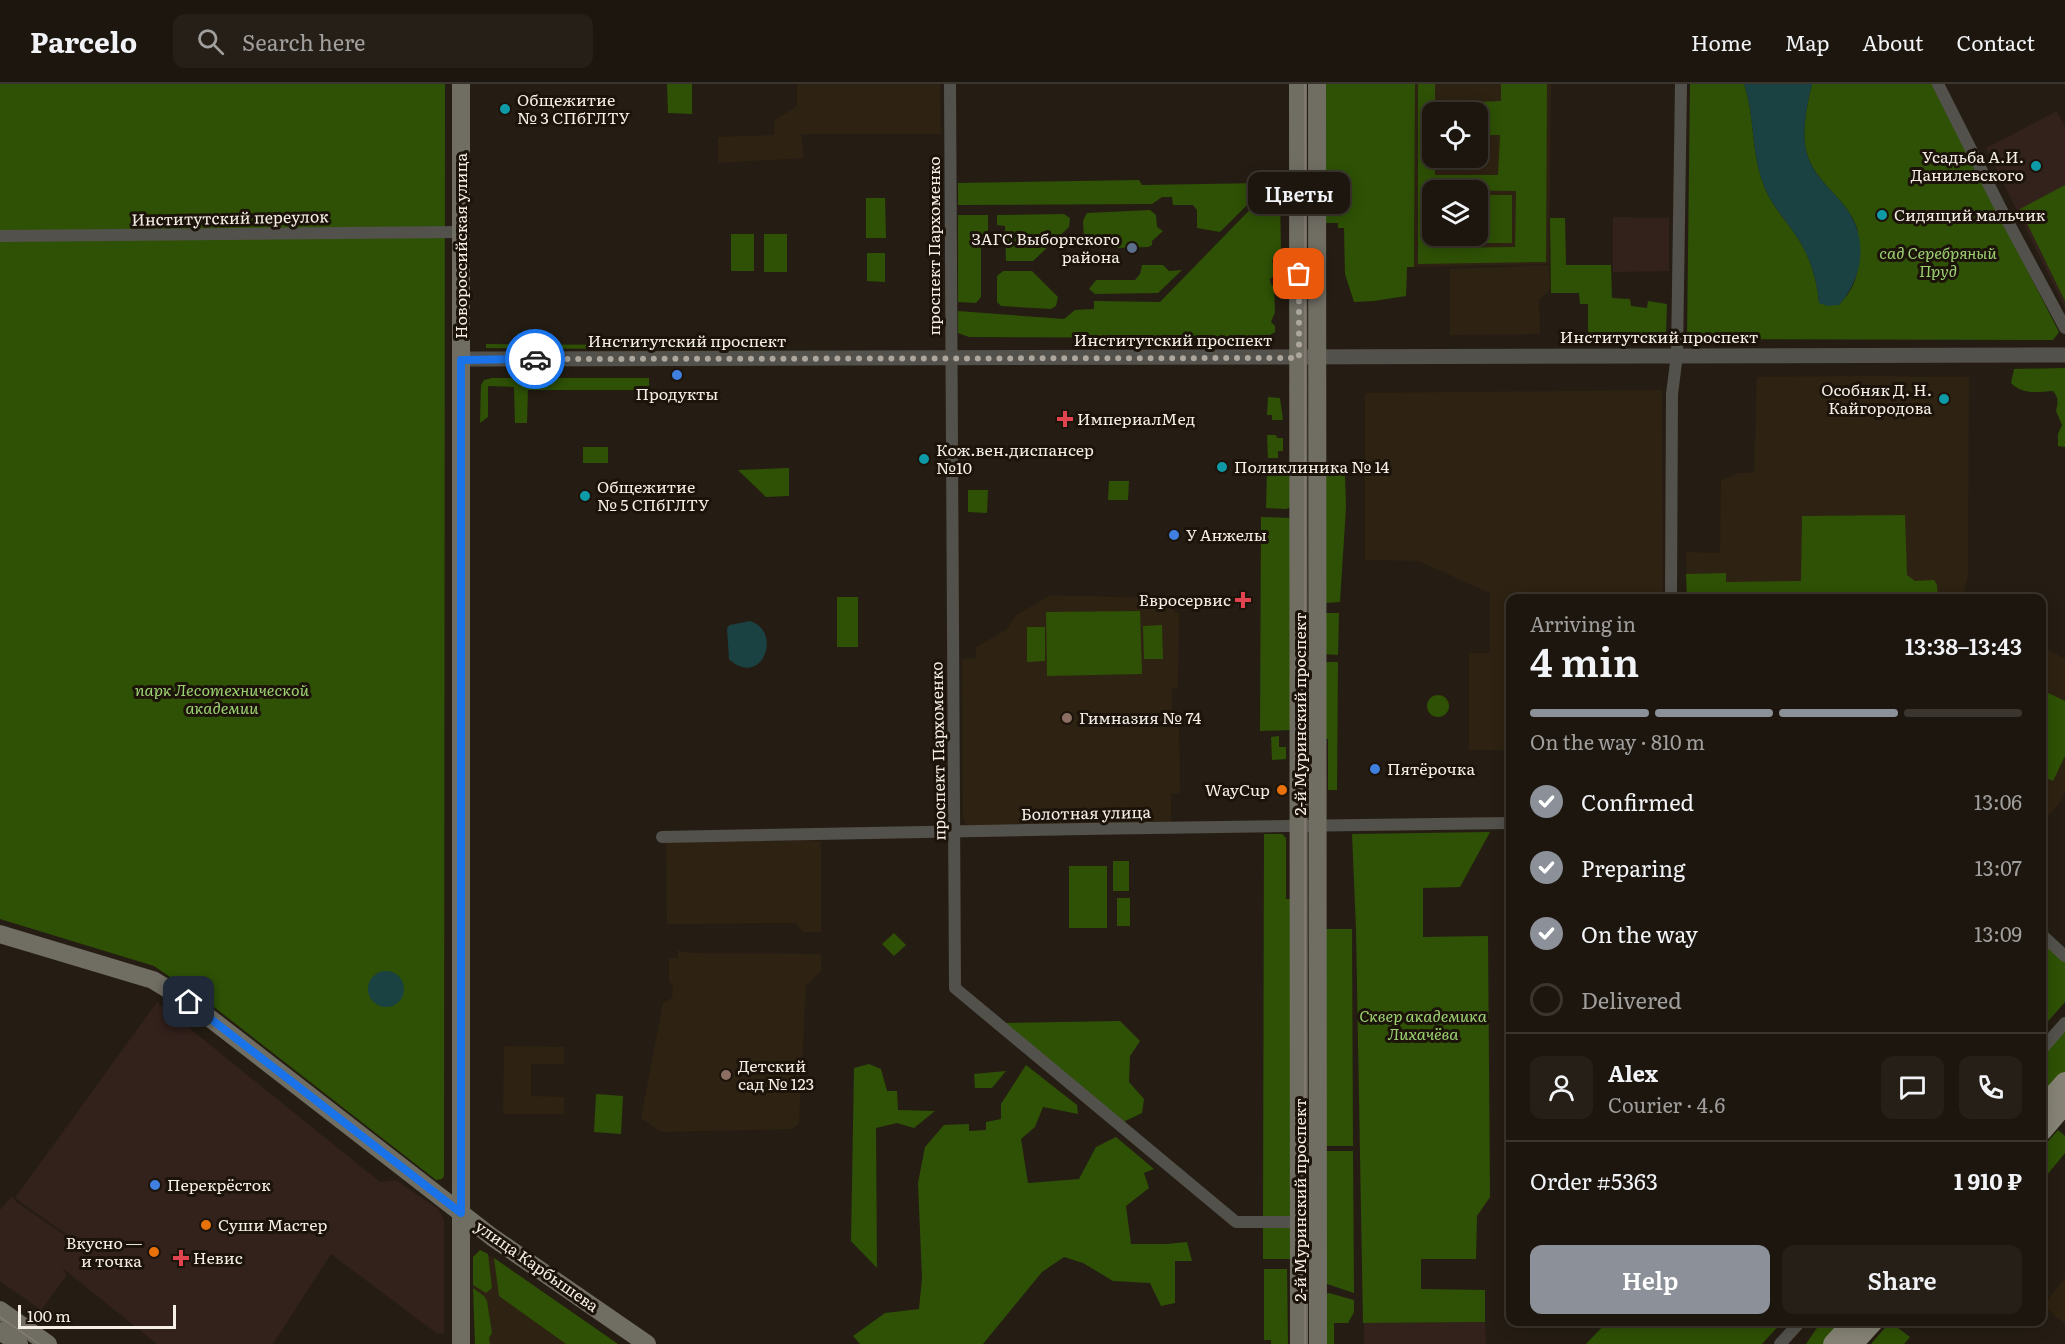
<!DOCTYPE html>
<meta charset="utf-8">
<style>
body{margin:0;font-family:Literata,serif;background:#251f17;color:#f1f3f6;height:100vh;display:flex;flex-direction:column;font-size:22px;white-space:nowrap}
*{box-sizing:border-box;margin:0}
p{font-size:20px;color:#a09f9e}
.icon{flex:none;width:33px;height:33px;fill:none;stroke:currentColor;stroke-width:2;stroke-linecap:round;stroke-linejoin:round}
.map{position:relative;flex:1;overflow:hidden}
.details{position:absolute;left:1506px;top:510px;width:540px;height:732px;display:flex;flex-direction:column;background:#1c160e;border-radius:12px;box-shadow:0 3px 15px #0003,0 0 0 2px #3a352e}
.details>*{flex:none}
.buttons{position:absolute;left:1422px;top:18px;display:grid;gap:12px}
.buttons a{display:grid;place-items:center;width:66px;height:66px;border-radius:12px;background:#1c160e;box-shadow:0 3px 15px #0003,0 0 0 2px #3a352e;font-size:30px}
.scale{position:absolute;left:18px;bottom:15px;width:158px;box-sizing:border-box;padding-left:6px;border:3px solid #f5efe8;border-top:0;font-size:16px;line-height:21px;white-space:nowrap;color:#f5efe8;-webkit-text-stroke:4px #1c140a;paint-order:stroke}
.pin{position:absolute;display:grid;place-items:center;width:51px;height:51px;color:#fff;margin:-26px;border-radius:12px;box-shadow:0 3px 9px #0006}
.courier{position:absolute;display:grid;place-items:center;width:60px;height:60px;margin:-30px;border:4px solid #1a73e8;border-radius:50%;background:#fff;color:#222;box-shadow:0 2px 8px #0007}
.bubble{position:absolute;height:42px;border-radius:12px;background:#1c160e;box-shadow:0 3px 15px #0003,0 0 0 2px #3a352e;font-size:20px;font-weight:600;line-height:42px;text-align:center}
.overview em{font-style:normal;font-weight:600}
.overview div{display:flex;flex-direction:column-reverse}
.overview{display:flex;align-items:center;justify-content:space-between;height:102px;padding:0 24px}
h1{font-size:39px;font-weight:600;line-height:45px}
.bar{display:grid;grid-template-columns:repeat(4,1fr);gap:9px 6px;align-content:center;height:72px;padding:0 24px}
.bar i{height:8px;border-radius:4px;background:#3a352e}
.bar .current{background:#8c9099}
.bar p{grid-column:span 4}
.line{display:flex;align-items:center;gap:15px;padding:0 24px;border-top:2px solid #3a352e}
.line div{flex:1}
.round{display:grid;place-items:center;flex:none;width:63px;height:63px;border-radius:12px;background:#251f17}
ol{padding:0 24px;list-style:none}
li{display:flex;align-items:center;gap:18px;height:66px}
li p{margin-inline-start:auto}
li .icon{padding:6px;border-radius:50%;background:#8c9099;color:#fff;stroke-width:4}
li:last-child{color:#a09f9e}
li i{width:33px;height:33px;border:3px solid #3a352e;border-radius:50%}
.primary-button{display:flex;gap:12px;margin-top:auto;padding:12px 24px}
.primary-button a{flex:1;height:69px;border-radius:12px;background:#8c9099;color:#fff;font-size:24px;font-weight:600;line-height:69px;text-align:center}
.primary-button a+a{background:#251f17;color:#f1f3f6}
header{display:flex;align-items:center;gap:36px;box-sizing:border-box;height:84px;padding:0 30px;background:#1c160e;border-bottom:2px solid #3a352e}
header strong{font-size:28px}
nav{display:flex;gap:33px;margin-inline-start:auto;font-size:21px}
.search{width:420px;height:54px;background:#251f17;display:flex;align-items:center;gap:15px;box-sizing:border-box;padding:0 21px;border-radius:12px;color:#a09f9e;font-size:22px}
.map>svg:first-child{display:block}
.commercial{fill:#33211c}
.built{fill:#2e2212;fill-rule:evenodd}
.green{fill:#2e5105;fill-rule:evenodd}
.water{fill:#1b4243}
.lines{fill:none;stroke-linecap:round;stroke-linejoin:round}
.minor{stroke:#53514b;stroke-width:12}
.tertiary{stroke:#53514b;stroke-width:15}
.secondary{stroke:#706d63;stroke-width:18}
.primary{stroke:#868376;stroke-width:20}
.tram{stroke:#847d74;stroke-width:1.5}
.done{stroke:#aca69d;stroke-width:6;stroke-dasharray:0 10.8}
.route{stroke:#1a73e8;stroke-width:8}
.culture-dot{fill:#0f9aa8;stroke:#1c140a;stroke-width:2}
.service-dot{fill:#5c6f8a;stroke:#1c140a;stroke-width:2}
.shop-dot{fill:#3f7fe0;stroke:#1c140a;stroke-width:2}
.health-dot{fill:#e0444e;stroke:#1c140a;stroke-width:2}
.education-dot{fill:#8d6e63;stroke:#1c140a;stroke-width:2}
.food-dot{fill:#e8710a;stroke:#1c140a;stroke-width:2}
.labels{text-anchor:middle;stroke-width:6;stroke-linejoin:round;paint-order:stroke}
.poi-label{font-size:16px;fill:#f5efe8;stroke:#1c140a;text-anchor:start}
.street-label{font-size:16px;fill:#f5efe8;stroke:#1c140a}
.park-label{font-size:16px;font-style:italic;fill:#9cd171;stroke:#1c140a}
</style>
<header>
<strong>Parcelo</strong>
<div class="search"><svg class="icon" aria-label="search" viewBox="0 0 24 24"><circle cx="10" cy="10" r="6"/><path d="M15 15l6 6"/></svg>Search here</div>
<nav><a>Home</a><a>Map</a><a>About</a><a>Contact</a></nav>
</header>
<div class="map">
<svg width="2065" height="1260" viewBox="0 0 2065 1260">
<rect width="100%" height="100%" fill="#251d13"/>
<g class="commercial">
<polygon points="2057,27 2065,43 2065,224 1986,64"/>
<polygon points="1613,133 1669,134 1669,187 1613,188"/>
<polygon points="157,918 380,1098 396,1096 438,1125 444,1136 444,1250 436,1249 331,1170 273,1260 157,1260 61,1183 67,1191 41,1226 0,1197 0,1126 12,1112 15,1117 72,1156 73,1155 15,1114"/>
<polygon points="1485,1238 1486,1260 1364,1260 1364,1239"/>
</g>
<g class="built">
<polygon points="797,0 940,0 941,50 801,50 804,74 718,79 718,53 774,51 775,36 797,22"/>
<path d="M1415,0H1551L1549,180L1414,183ZM1432,28H1478V74H1432ZM1432,106H1478V152H1432Z"/>
<polygon points="1549,181 1550,205 1539,216 1540,250 1450,251 1450,185"/>
<polygon points="1865,292 1969,293 1968,491 1963,514 1687,514 1686,468 1720,469 1721,396 1738,389 1754,389 1757,293"/>
<polygon points="1662,306 1663,514 1510,514 1510,666 1469,666 1469,569 1490,569 1490,509 1418,477 1365,476 1365,309"/>
<polygon points="1051,511 1155,514 1179,530 1178,604 1172,605 1172,642 1179,642 1180,709 1171,710 1171,740 969,743 963,735 962,575 976,574 976,563 1006,546 1016,531"/>
<polygon points="2042,562 2065,575 2065,707 2059,720 2042,738"/>
<polygon points="666,757 821,757 821,848 803,848 796,839 667,840"/>
<polygon points="678,866 688,869 821,870 821,887 806,902 799,1040 792,1045 661,1048 641,1034 663,919 672,914 673,901 669,898 669,874 678,874"/>
<polygon points="504,962 564,963 564,980 531,980 531,1012 564,1013 564,1030 503,1030"/>
<polygon points="480,1166 494,1174 618,1260 475,1260 473,1173"/>
<polygon points="2065,1195 2065,1240 2043,1221"/>
</g>
<g class="green">
<polygon points="0,0 445,0 444,1092 442,1095 436,1096 214,923 154,882 0,835"/>
<polygon points="667,0 692,0 692,30 668,29"/>
<polygon points="1321,0 1415,0 1414,183 1407,183 1406,212 1374,217 1354,218 1345,190 1344,144 1338,144 1338,139 1322,139"/>
<path d="M1418,0H1435V28H1432V74H1435V91H1498L1500,51H1478L1477,18L1501,17V0H1547L1546,178L1418,180ZM1432,106L1516,107L1515,163L1437,164L1436,152H1432Z"/>
<path d="M1690,0H1744C1755,32 1751,67 1763,99C1769,118 1784,134 1795,150C1809,170 1817,194 1819,219L1839,221C1853,206 1859,193 1858,172C1858,163 1859,153 1857,144C1848,116 1818,101 1808,73C1800,51 1807,22 1812,0H1932L2059,248L2053,256L1687,255Z"/>
<polygon points="1139,96 1142,101 1265,99 1268,100 1220,148 1197,144 1197,126 1193,121 1173,121 1172,113 1162,113 1152,120 958,121 958,99"/>
<polygon points="2065,101 2065,217 2020,125"/>
<polygon points="1272,103 1280,109 1281,170 1272,176 1275,191 1270,195 1271,200 1274,203 1275,228 1271,238 1275,242 1275,248 1265,254 969,253 958,249 958,227 1064,235 1075,226 1094,225 1094,217 1160,218"/>
<polygon points="1478,111 1512,111 1512,159 1438,159 1438,152 1478,152"/>
<polygon points="866,114 885,114 886,154 866,154"/>
<polygon points="1150,126 1156,131 1157,143 1163,147 1152,157 1152,161 1148,163 1114,164 1113,160 1108,156 1084,156 1083,137 1087,129"/>
<polygon points="1064,130 1070,134 1069,143 1033,177 1006,177 1005,142 997,141 997,131"/>
<polygon points="958,131 988,131 988,163 981,163 981,213 976,219 958,218"/>
<polygon points="1550,134 1565,134 1566,181 1611,181 1612,214 1630,215 1631,222 1647,224 1648,217 1667,220 1666,250 1588,251 1588,220 1580,220 1579,209 1551,209"/>
<rect x="731" y="150" width="23" height="37"/>
<rect x="764" y="150" width="23" height="38"/>
<polygon points="867,169 885,169 885,198 867,197"/>
<polygon points="1142,181 1163,181 1169,187 1182,186 1158,209 1095,210 1089,205 1096,196 1135,196 1140,190"/>
<polygon points="1003,187 1032,187 1058,213 1056,222 1051,225 1001,222 997,218 997,192"/>
<polygon points="486,260 645,261 645,265 486,264"/>
<path d="M2065,284V363L2058,362V350L2062,341L2056,327C2058,319 2059,314 2053,307C2037,308 2023,311 2011,299L2014,285Z"/>
<polygon points="492,294 649,294 649,306 528,306 527,339 515,339 514,303 488,302 488,333 480,339 481,301 484,296"/>
<polygon points="1268,313 1280,314 1283,336 1272,336 1272,331 1267,331"/>
<polygon points="1267,351 1276,351 1277,354 1283,354 1283,367 1278,367 1278,374 1268,374"/>
<rect x="583" y="363" width="25" height="16"/>
<polygon points="1289,382 1291,423 1286,425 1266,424 1267,387 1285,385 1285,383"/>
<polygon points="789,384 789,412 766,413 738,386"/>
<polygon points="1345,390 1346,423 1340,518 1323,519 1323,391"/>
<polygon points="1109,397 1129,397 1128,416 1108,416"/>
<polygon points="968,406 988,406 987,429 968,428"/>
<polygon points="1905,431 1907,491 1915,497 1934,496 1937,501 1938,514 1963,514 1687,514 1686,490 1726,489 1726,498 1801,497 1802,432"/>
<polygon points="1261,433 1291,434 1291,646 1260,647"/>
<rect x="837" y="513" width="21" height="50"/>
<polygon points="1140,527 1142,590 1047,592 1046,528"/>
<polygon points="1323,529 1339,529 1338,571 1324,570"/>
<polygon points="1162,541 1163,575 1144,575 1143,542"/>
<polygon points="1027,543 1045,543 1045,577 1027,578"/>
<polygon points="1323,578 1338,578 1337,706 1328,706 1328,655 1323,655"/>
<polygon points="2044,607 2065,617 2065,672 2053,697 2042,692 2042,613"/>
<circle cx="1438" cy="622" r="11"/>
<polygon points="1279,652 1279,663 1286,663 1286,675 1272,676 1271,653"/>
<polygon points="1490,748 1460,803 1423,804 1423,853 1488,852 1490,1113 1477,1132 1476,1175 1421,1175 1421,1205 1485,1206 1485,1238 1363,1239 1356,845 1352,750"/>
<polygon points="1264,750 1282,750 1286,754 1286,815 1291,815 1292,1134 1263,1133"/>
<rect x="1113" y="777" width="16" height="30"/>
<rect x="1069" y="782" width="38" height="62"/>
<rect x="1117" y="814" width="13" height="28"/>
<polygon points="1324,845 1352,845 1353,1062 1324,1062"/>
<polygon points="894,849 906,861 894,872 882,860"/>
<polygon points="2042,857 2065,878 2065,918 2042,944"/>
<polygon points="1120,937 1140,957 1130,972 1129,998 1144,1015 1142,1029 1123,1038 1003,939"/>
<polygon points="2065,946 2065,988 2042,1015 2042,971"/>
<polygon points="869,980 881,985 887,1007 897,1007 898,1026 935,1027 914,1044 897,1039 876,1044 877,1184 851,1157 854,984"/>
<polygon points="1026,981 1077,1021 1078,1030 1043,1023 1035,1043 1021,1055 1028,1099 1079,1095 1096,1063 1116,1053 1154,1085 1144,1089 1149,1104 1126,1122 1131,1160 1167,1160 1187,1158 1192,1177 1175,1177 1175,1219 1161,1222 1150,1199 1113,1197 1083,1179 1064,1173 1042,1188 983,1260 860,1260 853,1252 885,1229 919,1225 922,1194 918,1099 925,1063 944,1041 969,1040 969,1047 986,1046 986,1038 1001,1035 1001,1020"/>
<polygon points="1006,987 992,1004 975,1004 974,990"/>
<polygon points="596,1010 623,1012 621,1050 594,1048"/>
<polygon points="2058,1046 2065,1052 2065,1069 2042,1097 2042,1064"/>
<polygon points="1323,1067 1353,1067 1354,1209 1324,1199"/>
<rect x="1263" y="1143" width="29" height="32"/>
<polygon points="480,1166 488,1170 492,1204 486,1209 473,1201 473,1173"/>
<polygon points="494,1174 618,1260 566,1260 499,1212"/>
<polygon points="1264,1185 1287,1185 1288,1260 1271,1260 1271,1256 1264,1256"/>
<polygon points="473,1204 484,1212 487,1217 492,1249 489,1254 490,1260 475,1260"/>
<polygon points="1329,1209 1354,1216 1354,1228 1348,1239 1334,1239 1334,1260 1325,1260 1324,1210"/>
<polygon points="1607,1238 1782,1238 1762,1260 1586,1260"/>
<polygon points="1821,1238 1845,1238 1825,1260 1806,1260"/>
<polygon points="1890,1238 1910,1253 1904,1260 1871,1260"/>
</g>
<g class="water">
<path d="M1744,0H1812C1807,22 1800,51 1808,73C1816,95 1833,106 1846,124C1869,155 1863,194 1839,221L1828,222L1819,219C1817,194 1809,170 1795,150C1784,134 1769,118 1763,99C1751,67 1755,32 1744,0Z"/>
<path d="M750,537C784,548 761,605 729,575L727,544L730,541Z"/>
<circle cx="386" cy="905" r="18"/>
</g>
<g class="lines">
<g class="minor">
<polyline points="950,0 955,904 1236,1138 1299,1138"/>
<polyline points="1938,0 2000,123 2065,244"/>
<polyline points="0,152 461,148"/>
<polyline points="1671,514 1672,310 1677,271 1681,0"/>
<path d="M662,753C945,748 1227,741 1510,739"/>
<polyline points="2042,851 2065,872"/>
<polyline points="2042,965 2065,939"/>
<polyline points="1780,1260 1800,1238"/>
</g>
<polyline class="tertiary" points="461,275 2065,271"/>
<g class="secondary">
<polyline points="461,0 461,1260"/>
<polyline points="1298,0 1299,1260"/>
<polyline points="1317,0 1318,1260"/>
<polyline points="0,850 153,896 189,918 492,1153 647,1260"/>
<polyline points="0,1226 48,1260"/>
<polyline points="0,1247 19,1260"/>
</g>
<g class="primary">
<polyline points="2042,1024 2065,998"/>
<polyline points="2042,1047 2065,1020"/>
<polyline points="1833,1260 1853,1238"/>
<polyline points="1853,1260 1873,1238"/>
</g>
<g class="tram">
<polyline points="1305,0 1305,1260"/>
<polyline points="0,1233 39,1260"/>
</g>
</g>
<g class="lines">
<polyline class="done" points="535,275 1299,274 1299,190"/>
<polyline class="route" points="189,918 461,1129 461,276 535,275"/>
</g>
<g class="culture-dot">
<circle cx="505" cy="25" r="6"/>
<circle cx="2036" cy="82" r="6"/>
<circle cx="1882" cy="131" r="6"/>
<circle cx="1944" cy="315" r="6"/>
<circle cx="924" cy="375" r="6"/>
<circle cx="1222" cy="383" r="6"/>
<circle cx="585" cy="412" r="6"/>
</g>
<circle class="service-dot" cx="1132" cy="164" r="6"/>
<g class="shop-dot">
<circle cx="677" cy="291" r="6"/>
<circle cx="1174" cy="451" r="6"/>
<circle cx="1375" cy="685" r="6"/>
<circle cx="155" cy="1101" r="6"/>
</g>
<g class="health-dot">
<path d="M1062 326h6v6h6v6h-6v6h-6v-6h-6v-6h6z"/>
<path d="M1240 507h6v6h6v6h-6v6h-6v-6h-6v-6h6z"/>
<path d="M178 1165h6v6h6v6h-6v6h-6v-6h-6v-6h6z"/>
</g>
<g class="education-dot">
<circle cx="1067" cy="634" r="6"/>
<circle cx="726" cy="991" r="6"/>
</g>
<g class="food-dot">
<circle cx="1282" cy="706" r="6"/>
<circle cx="206" cy="1141" r="6"/>
<circle cx="154" cy="1168" r="6"/>
</g>
<g class="labels">
<g class="poi-label">
<text x="517" y="22">Общежитие<tspan x="517" dy="18">№ 3 СПбГЛТУ</tspan></text>
<text x="2024" y="79" text-anchor="end">Усадьба А.И.<tspan x="2024" dy="18">Данилевского</tspan></text>
<text x="1894" y="137">Сидящий мальчик</text>
<text x="1120" y="161" text-anchor="end">ЗАГС Выборгского<tspan x="1120" dy="18">района</tspan></text>
<text x="1932" y="312" text-anchor="end">Особняк Д. Н.<tspan x="1932" dy="18">Кайгородова</tspan></text>
<text x="677" y="316" text-anchor="middle">Продукты</text>
<text x="1077" y="341">ИмпериалМед</text>
<text x="936" y="372">Кож.вен.диспансер<tspan x="936" dy="18">№10</tspan></text>
<text x="1234" y="389">Поликлиника № 14</text>
<text x="597" y="409">Общежитие<tspan x="597" dy="18">№ 5 СПбГЛТУ</tspan></text>
<text x="1186" y="457">У Анжелы</text>
<text x="1231" y="522" text-anchor="end">Евросервис</text>
<text x="1079" y="640">Гимназия № 74</text>
<text x="1387" y="691">Пятёрочка</text>
<text x="1270" y="712" text-anchor="end">WayCup</text>
<text x="738" y="988">Детский<tspan x="738" dy="18">сад № 123</tspan></text>
<text x="167" y="1107">Перекрёсток</text>
<text x="218" y="1147">Суши Мастер</text>
<text x="142" y="1165" text-anchor="end">Вкусно —<tspan x="142" dy="18">и точка</tspan></text>
<text x="193" y="1180">Невис</text>
</g>
<g class="street-label">
<text transform="translate(230 134) rotate(-1)" y="6">Институтский переулок</text>
<text transform="translate(461 162) rotate(-90)" y="6">Новороссийская улица</text>
<text transform="translate(934 162) rotate(-90)" y="6">проспект Пархоменко</text>
<text x="1659" y="259">Институтский проспект</text>
<text x="1173" y="262">Институтский проспект</text>
<text x="687" y="263">Институтский проспект</text>
<text transform="translate(1300 630) rotate(-90)" y="6">2-й Муринский проспект</text>
<text transform="translate(938 667) rotate(-91)" y="6">проспект Пархоменко</text>
<text transform="translate(1086 729) rotate(-1)" y="6">Болотная улица</text>
<text transform="translate(1300 1116) rotate(-90)" y="6">2-й Муринский проспект</text>
<text transform="translate(537 1182) rotate(35)" y="6">улица Карбышева</text>
</g>
<g class="park-label">
<text x="1938" y="175">сад Серебряный<tspan x="1938" dy="18">Пруд</tspan></text>
<text x="222" y="612">парк Лесотехнической<tspan x="222" dy="18">академии</tspan></text>
<text x="1423" y="938">Сквер академика<tspan x="1423" dy="18">Лихачёва</tspan></text>
</g>
</g>
</svg>
<div class="buttons">
<a><svg class="icon" aria-label="locate" viewBox="0 0 24 24"><circle cx="12" cy="12" r="6"/><path d="M12 2v4M12 18v4M2 12h4M18 12h4"/></svg></a>
<a><svg class="icon" aria-label="layers" viewBox="0 0 24 24"><path d="M12 4l9 5-9 5-9-5zM3 14l9 5 9-5"/></svg></a>
</div>
<div class="scale">100 m</div>
<div class="pin" style="left:1299px;top:190px;background:#ea580c"><svg class="icon" aria-label="bag" viewBox="0 0 24 24"><path d="M5 8h14l-1 12H6zM9 8a3 3 0 0 1 6 0"/></svg></div>
<div class="pin" style="left:189px;top:918px;background:#1f2937"><svg class="icon" aria-label="home" viewBox="0 0 24 24"><path d="M3 11l9-7 9 7M6 9v11h12V9"/></svg></div>
<div class="courier" style="left:535px;top:275px"><svg class="icon" aria-label="car" viewBox="0 0 24 24"><path d="M5 17H2v-5l4-1 3-4h7l3 4 3 1v5h-3M9 17h6M6 11h13"/><circle cx="7" cy="17" r="2"/><circle cx="17" cy="17" r="2"/></svg></div>
<div class="bubble" style="left:1248px;top:88px;width:102px">Цветы</div>
<section class="details">
<div class="overview"><div><h1>4 min</h1><p>Arriving in</p></div><em>13:38–13:43</em></div>
<div class="bar"><i class="current"></i><i class="current"></i><i class="current"></i><i></i><p>On the way · 810 m</p></div>
<ol>
<li><svg class="icon" aria-label="check" viewBox="0 0 24 24"><path d="M5 12l5 5 9-10"/></svg>Confirmed<p>13:06</p></li>
<li><svg class="icon" aria-label="check" viewBox="0 0 24 24"><path d="M5 12l5 5 9-10"/></svg>Preparing<p>13:07</p></li>
<li><svg class="icon" aria-label="check" viewBox="0 0 24 24"><path d="M5 12l5 5 9-10"/></svg>On the way<p>13:09</p></li>
<li><i></i>Delivered</li>
</ol>
<div class="line" style="height:108px"><a class="round"><svg class="icon" aria-label="person" viewBox="0 0 24 24"><circle cx="12" cy="8" r="4"/><path d="M4 21q1-7 8-7t8 7"/></svg></a><div><b>Alex</b><p>Courier · 4.6</p></div><a class="round"><svg class="icon" aria-label="chat" viewBox="0 0 24 24"><path d="M4 5h16v11H9l-5 4z"/></svg></a><a class="round"><svg class="icon" aria-label="phone" viewBox="0 0 24 24"><path d="M5 4h4l2 5-3 2q2 4 5 5l2-3 5 2v4C11 20 4 13 5 4z"/></svg></a></div>
<div class="line" style="height:78px"><div>Order #5363</div><b>1 910 ₽</b></div>
<div class="primary-button"><a>Help</a><a>Share</a></div>
</section>
</div>
